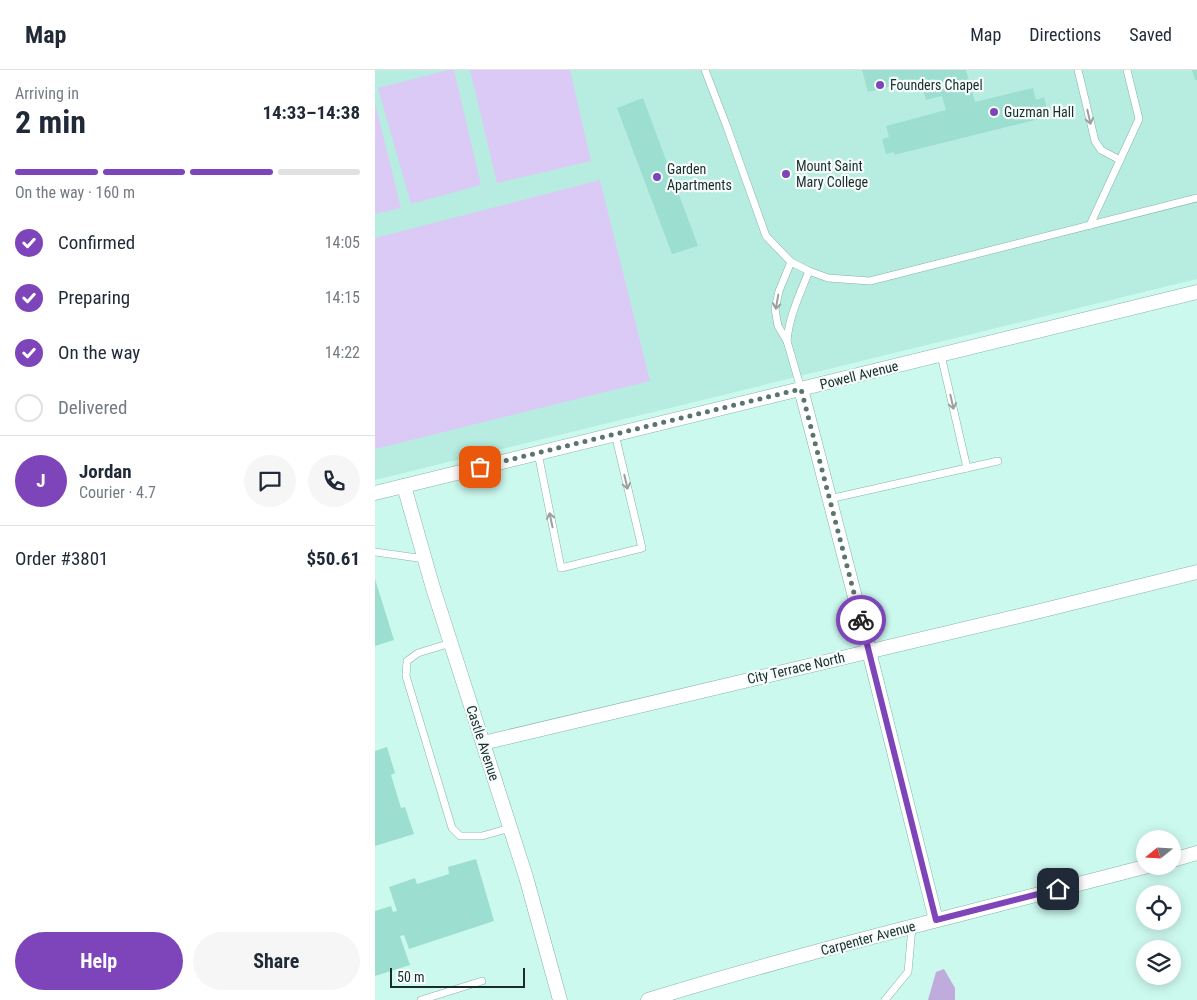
<!DOCTYPE html>
<meta charset="utf-8">
<style>
body{margin:0;font-family:"Roboto Condensed",sans-serif;background:#f6f6f7;color:#1f2937;height:100vh;display:flex;flex-direction:column;font-size:19px;white-space:nowrap}
*{box-sizing:border-box;margin:0}
p{font-size:16px;color:#747a83}
.icon{flex:none;width:28px;height:28px;fill:none;stroke:currentColor;stroke-width:2;stroke-linecap:round;stroke-linejoin:round}
.map{position:relative;flex:1;overflow:hidden}
.sheet{display:flex;flex-direction:column;background:#fff;width:375px}
.sheet>*{flex:none}
.needle{width:32px;rotate:252deg}
.buttons{position:absolute;left:761px;top:760px;display:grid;gap:10px}
.buttons a{display:grid;place-items:center;width:45px;height:45px;border-radius:50%;background:#fff;box-shadow:0 2px 12px #0003;font-size:25px}
.scale{position:absolute;left:15px;bottom:12px;width:135px;box-sizing:border-box;padding-left:5px;border:2px solid #1c2d29;border-top:0;font-size:14px;line-height:18px;white-space:nowrap;color:#1c2d29;-webkit-text-stroke:4px #f4fdfb;paint-order:stroke}
.pin{position:absolute;display:grid;place-items:center;width:42px;height:42px;color:#fff;margin:-21px;border-radius:10px;box-shadow:0 2px 8px #0006}
.courier{position:absolute;display:grid;place-items:center;width:50px;height:50px;margin:-25px;border:4px solid #7e44ba;border-radius:50%;background:#fff;color:#222;box-shadow:0 1px 6px #0007}
.headline em{font-style:normal;font-weight:700}
.headline div{display:flex;flex-direction:column-reverse}
.headline{display:flex;align-items:center;justify-content:space-between;height:85px;padding:0 15px}
h1{font-size:32px;font-weight:700;line-height:38px}
.bar{display:grid;grid-template-columns:repeat(4,1fr);gap:8px 5px;align-content:center;height:60px;padding:0 15px}
.bar i{height:6px;border-radius:4px;background:#e0e1e3}
.bar .selected{background:#7e44ba}
.bar p{grid-column:span 4}
.line{display:flex;align-items:center;gap:12px;padding:0 15px;border-top:1px solid #e0e1e3}
.line div{flex:1}
.round{display:grid;place-items:center;flex:none;width:52px;height:52px;border-radius:26px;background:#f6f6f7}
ol{padding:0 15px;list-style:none}
li{display:flex;align-items:center;gap:15px;height:55px}
li p{margin-inline-start:auto}
li .icon{padding:5px;border-radius:50%;background:#7e44ba;color:#fff;stroke-width:4}
li:last-child{color:#747a83}
li i{width:28px;height:28px;border:2px solid #e0e1e3;border-radius:50%}
.cta{display:flex;gap:10px;margin-top:auto;padding:10px 15px}
.cta a{flex:1;height:58px;border-radius:30px;background:#7e44ba;color:#fff;font-size:20px;font-weight:700;line-height:58px;text-align:center}
.cta a+a{background:#f6f6f7;color:#1f2937}
header{display:flex;align-items:center;gap:30px;box-sizing:border-box;height:70px;padding:0 25px;background:#fff;border-bottom:1px solid #e0e1e3}
header strong{font-size:24px}
nav{display:flex;gap:28px;margin-inline-start:auto;font-size:18px}
main{display:flex;flex:1;min-height:0}
.map>svg:first-child{display:block}
.built{fill:#b7ede0}
.green{fill:#dbcaf5}
.forest{fill:#bfacdc}
.building{fill:#9cded0}
.lines{fill:none;stroke-linecap:round;stroke-linejoin:round}
.service-casing{stroke:#87b2a8;stroke-width:8}
.minor-casing{stroke:#87b2a8;stroke-width:15}
.service{stroke:#fff;stroke-width:7}
.minor{stroke:#fff;stroke-width:14}
.oneway{stroke:#99a09f}
.done{stroke:#5a746e;stroke-width:5;stroke-dasharray:0 9}
.route{stroke:#7e44ba;stroke-width:6}
.poi-dot{fill:#7e44ba;stroke:#f4fdfb;stroke-width:2}
.labels{text-anchor:middle;stroke-width:4.5;stroke-linejoin:round;paint-order:stroke}
.poi-label{font-size:14px;fill:#1c2d29;stroke:#f4fdfb;text-anchor:start}
.street-label{font-size:14px;fill:#1c2d29;stroke:#f4fdfb}
</style>
<header>
<strong>Map</strong>
<nav><a>Map</a><a>Directions</a><a>Saved</a></nav>
</header>
<main>
<section class="sheet">
<div class="headline"><div><h1>2 min</h1><p>Arriving in</p></div><em>14:33–14:38</em></div>
<div class="bar"><i class="selected"></i><i class="selected"></i><i class="selected"></i><i></i><p>On the way · 160 m</p></div>
<ol>
<li><svg class="icon" aria-label="check" viewBox="0 0 24 24"><path d="M5 12l5 5 9-10"/></svg>Confirmed<p>14:05</p></li>
<li><svg class="icon" aria-label="check" viewBox="0 0 24 24"><path d="M5 12l5 5 9-10"/></svg>Preparing<p>14:15</p></li>
<li><svg class="icon" aria-label="check" viewBox="0 0 24 24"><path d="M5 12l5 5 9-10"/></svg>On the way<p>14:22</p></li>
<li><i></i>Delivered</li>
</ol>
<div class="line" style="height:90px"><b class="round" style="background:#7e44ba;color:#fff">J</b><div><b>Jordan</b><p>Courier · 4.7</p></div><a class="round"><svg class="icon" aria-label="chat" viewBox="0 0 24 24"><path d="M4 5h16v11H9l-5 4z"/></svg></a><a class="round"><svg class="icon" aria-label="phone" viewBox="0 0 24 24"><path d="M5 4h4l2 5-3 2q2 4 5 5l2-3 5 2v4C11 20 4 13 5 4z"/></svg></a></div>
<div class="line" style="height:65px"><div>Order #3801</div><b>$50.61</b></div>
<div class="cta"><a>Help</a><a>Share</a></div>
</section>
<div class="map">
<svg width="822" height="930" viewBox="0 0 822 930">
<rect width="100%" height="100%" fill="#ccf9ee"/>
<polygon class="built" points="0,0 822,0 822,209 0,410"/>
<g class="green">
<polygon points="73,0 79,0 106,115 36,134 3,18"/>
<polygon points="95,0 195,0 216,91 122,113"/>
<polygon points="0,33 26,138 0,144"/>
<polygon points="225,110 275,311 0,379 0,168"/>
</g>
<polygon class="forest" points="569,899 580,918 580,930 553,930 561,902"/>
<g class="building">
<polygon points="487,0 591,0 600,32 658,18 661,30 669,27 673,43 667,45 668,48 519,85 519,82 511,84 507,69 514,67 511,56 571,40 567,26 551,30 545,9 493,22"/>
<polygon points="817,0 822,0 822,10 820,10"/>
<polygon points="268,28 323,176 297,184 242,38"/>
<polygon points="0,509 19,570 0,576"/>
<polygon points="12,677 20,703 16,705 26,738 30,737 39,764 0,776 0,681"/>
<polygon points="101,789 119,851 34,879 29,865 25,866 35,895 0,906 0,841 16,836 18,842 22,841 14,817 40,808 42,814 74,804 73,797"/>
</g>
<g class="lines">
<g class="service-casing">
<g id="service">
<polyline points="330,0 352,57 391,166 416,192 434,201 453,208 495,211 822,128"/>
<polyline points="703,0 720,71 726,80 745,90"/>
<polyline points="715,155 764,49 752,0"/>
<polyline points="416,192 404,221 400,239 403,256 412,271 426,319"/>
<path d="M412,271C414,246 425,224 434,201"/>
<polyline points="566,285 592,398"/>
<polyline points="163,383 186,498 267,478 240,364"/>
<polyline points="454,429 623,391"/>
<polyline points="0,482 50,489"/>
<polyline points="76,573 43,583 32,591 31,606 77,758 85,766 107,766 135,758"/>
<polyline points="46,930 107,911"/>
<polyline points="510,930 533,902 537,857"/>
</g>
</g>
<g class="minor-casing">
<g id="minor">
<polyline points="426,319 494,581 561,850"/>
<polyline points="29,416 58,518 151,807 185,930"/>
<polyline points="0,423 822,222"/>
<polyline points="108,673 665,541 822,502"/>
<polyline points="798,790 822,783"/>
<path d="M273,930C438,879 606,840 773,796"/>
</g>
</g>
<use href="#service" class="service"/>
<use href="#minor" class="minor"/>
</g>
<defs><path id="oneway-shaft" d="M-6 0H5M1.5-3L5.5 0L1.5 3" fill="none" stroke-width="1.6" stroke-linecap="round" stroke-linejoin="round" transform="scale(1.25)"/></defs>
<g class="oneway">
<use href="#oneway-shaft" transform="translate(714 47) rotate(77)"/>
<use href="#oneway-shaft" transform="translate(402 232) rotate(100)"/>
<use href="#oneway-shaft" transform="translate(577 332) rotate(77)"/>
<use href="#oneway-shaft" transform="translate(251 412) rotate(77)"/>
<use href="#oneway-shaft" transform="translate(176 450) rotate(-102)"/>
</g>
<g class="lines">
<polyline class="done" points="105,397 426,319 486,550"/>
<polyline class="route" points="486,550 561,850 683,819"/>
</g>
<g class="poi-dot">
<circle cx="505" cy="15" r="5"/>
<circle cx="619" cy="42" r="5"/>
<circle cx="411" cy="104" r="5"/>
<circle cx="282" cy="107" r="5"/>
</g>
<g class="labels">
<g class="poi-label">
<text x="515" y="20">Founders Chapel</text>
<text x="629" y="47">Guzman Hall</text>
<text x="421" y="101">Mount Saint<tspan x="421" dy="16">Mary College</tspan></text>
<text x="292" y="104">Garden<tspan x="292" dy="16">Apartments</tspan></text>
</g>
<g class="street-label">
<text transform="translate(484 305) rotate(-14)" y="5">Powell Avenue</text>
<text transform="translate(421 598) rotate(-13)" y="5">City Terrace North</text>
<text transform="translate(108 673) rotate(72)" y="5">Castle Avenue</text>
<text transform="translate(493 868) rotate(-15)" y="5">Carpenter Avenue</text>
</g>
</g>
</svg>
<div class="buttons">
<a><svg class="needle" viewBox="-14 -14 28 28"><path d="M0-13l5 13h-10z" fill="#e53935"/><path d="M0 13l5-13h-10z" fill="#747a83"/></svg></a>
<a><svg class="icon" aria-label="locate" viewBox="0 0 24 24"><circle cx="12" cy="12" r="6"/><path d="M12 2v4M12 18v4M2 12h4M18 12h4"/></svg></a>
<a><svg class="icon" aria-label="layers" viewBox="0 0 24 24"><path d="M12 4l9 5-9 5-9-5zM3 14l9 5 9-5"/></svg></a>
</div>
<div class="scale">50 m</div>
<div class="pin" style="left:105px;top:397px;background:#ea580c"><svg class="icon" aria-label="bag" viewBox="0 0 24 24"><path d="M5 8h14l-1 12H6zM9 8a3 3 0 0 1 6 0"/></svg></div>
<div class="pin" style="left:683px;top:819px;background:#1f2937"><svg class="icon" aria-label="home" viewBox="0 0 24 24"><path d="M3 11l9-7 9 7M6 9v11h12V9"/></svg></div>
<div class="courier" style="left:486px;top:550px"><svg class="icon" aria-label="bike" viewBox="0 0 24 24"><circle cx="6" cy="16" r="4"/><circle cx="18" cy="16" r="4"/><path d="M6 16l4-8h5l3 8M10 8l3 8H6M13 5h3"/></svg></div>
</div>
</main>
